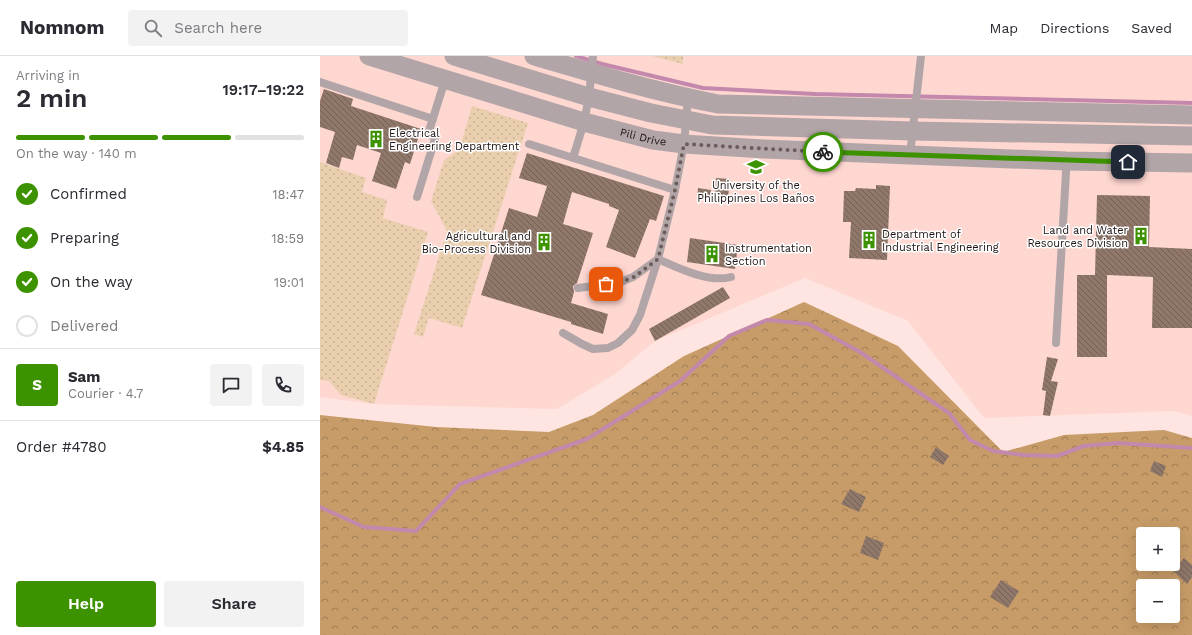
<!DOCTYPE html>
<meta charset="utf-8">
<style>
body{margin:0;font-family:"Work Sans",sans-serif;background:#f2f2f3;color:#2b2b33;height:100vh;display:flex;flex-direction:column;font-size:15px;white-space:nowrap}
*{box-sizing:border-box;margin:0}
p{font-size:13px;color:#7c7c81}
.icon{flex:none;width:22px;height:22px;fill:none;stroke:currentColor;stroke-width:2;stroke-linecap:round;stroke-linejoin:round}
.map{position:relative;flex:1;overflow:hidden}
.drawer{display:flex;flex-direction:column;background:#fff;width:320px}
.drawer>*{flex:none}
.controls{position:absolute;left:816px;top:471px;display:grid;gap:8px}
.controls a{display:grid;place-items:center;width:44px;height:44px;border-radius:4px;background:#fff;box-shadow:0 4px 16px #0002;font-size:20px}
.pin{position:absolute;display:grid;place-items:center;width:34px;height:34px;color:#fff;margin:-17px;border-radius:8px;box-shadow:0 2px 6px #0006}
.courier{position:absolute;display:grid;place-items:center;width:40px;height:40px;margin:-20px;border:3px solid #3d9200;border-radius:50%;background:#fff;color:#222;box-shadow:0 1px 5px #0007}
.headline em{font-style:normal;font-weight:600}
.headline div{display:flex;flex-direction:column-reverse}
.headline{display:flex;align-items:center;justify-content:space-between;height:68px;padding:0 16px}
h1{font-size:26px;font-weight:600;line-height:30px}
.bar{display:grid;grid-template-columns:repeat(4,1fr);gap:6px 4px;align-content:center;height:48px;padding:0 16px}
.bar i{height:5px;border-radius:3px;background:#e1e1e2}
.bar .active{background:#3d9200}
.bar p{grid-column:span 4}
.line{display:flex;align-items:center;gap:10px;padding:0 16px;border-top:1px solid #e1e1e2}
.line div{flex:1}
.round{display:grid;place-items:center;flex:none;width:42px;height:42px;border-radius:4px;background:#f2f2f3}
ol{padding:0 16px;list-style:none}
li{display:flex;align-items:center;gap:12px;height:44px}
li p{margin-inline-start:auto}
li .icon{padding:4px;border-radius:50%;background:#3d9200;color:#fff;stroke-width:4}
li:last-child{color:#7c7c81}
li i{width:22px;height:22px;border:2px solid #e1e1e2;border-radius:50%}
.primary-button{display:flex;gap:8px;margin-top:auto;padding:8px 16px}
.primary-button a{flex:1;height:46px;border-radius:4px;background:#3d9200;color:#fff;font-size:16px;font-weight:600;line-height:46px;text-align:center}
.primary-button a+a{background:#f2f2f3;color:#2b2b33}
header{display:flex;align-items:center;gap:24px;box-sizing:border-box;height:56px;padding:0 20px;background:#fff;border-bottom:1px solid #e1e1e2}
header strong{font-size:19px}
nav{display:flex;gap:22px;margin-inline-start:auto;font-size:14px}
.search{width:280px;height:36px;background:#f2f2f3;display:flex;align-items:center;gap:10px;box-sizing:border-box;padding:0 14px;border-radius:4px;color:#7c7c81;font-size:15px}
main{display:flex;flex:1;min-height:0}
.map>svg:first-child{display:block}
.built{fill:#ffd7d1}
.grass{fill:url(#grass-dots)}
.forest{fill:url(#forest-crowns);fill-rule:evenodd}
.lines{fill:none;stroke-linecap:round;stroke-linejoin:round}
.stream{stroke:#c388ab;stroke-width:4}
.building{fill:url(#building-back-hatch)}
.service{stroke:#b2a5a7;stroke-width:8}
.tertiary{stroke:#b2a5a7;stroke-width:19}
.done{stroke:#6c5c5a;stroke-width:4;stroke-dasharray:0 7.2}
.route{stroke:#3d9200;stroke-width:5}
.labels{text-anchor:middle;stroke-width:3;stroke-linejoin:round;paint-order:stroke}
.poi-label{font-size:11px;fill:#1e1312;stroke:#fff;text-anchor:start}
.street-label{font-size:11px;fill:#1e1312;stroke:#fff}
</style>
<header>
<strong>Nomnom</strong>
<div class="search"><svg class="icon" aria-label="search" viewBox="0 0 24 24"><circle cx="10" cy="10" r="6"/><path d="M15 15l6 6"/></svg>Search here</div>
<nav><a>Map</a><a>Directions</a><a>Saved</a></nav>
</header>
<main>
<section class="drawer">
<div class="headline"><div><h1>2 min</h1><p>Arriving in</p></div><em>19:17–19:22</em></div>
<div class="bar"><i class="active"></i><i class="active"></i><i class="active"></i><i></i><p>On the way · 140 m</p></div>
<ol>
<li><svg class="icon" aria-label="check" viewBox="0 0 24 24"><path d="M5 12l5 5 9-10"/></svg>Confirmed<p>18:47</p></li>
<li><svg class="icon" aria-label="check" viewBox="0 0 24 24"><path d="M5 12l5 5 9-10"/></svg>Preparing<p>18:59</p></li>
<li><svg class="icon" aria-label="check" viewBox="0 0 24 24"><path d="M5 12l5 5 9-10"/></svg>On the way<p>19:01</p></li>
<li><i></i>Delivered</li>
</ol>
<div class="line" style="height:72px"><b class="round" style="background:#3d9200;color:#fff">S</b><div><b>Sam</b><p>Courier · 4.7</p></div><a class="round"><svg class="icon" aria-label="chat" viewBox="0 0 24 24"><path d="M4 5h16v11H9l-5 4z"/></svg></a><a class="round"><svg class="icon" aria-label="phone" viewBox="0 0 24 24"><path d="M5 4h4l2 5-3 2q2 4 5 5l2-3 5 2v4C11 20 4 13 5 4z"/></svg></a></div>
<div class="line" style="height:52px"><div>Order #4780</div><b>$4.85</b></div>
<div class="primary-button"><a>Help</a><a>Share</a></div>
</section>
<div class="map">
<svg width="872" height="579" viewBox="0 0 872 579">
<defs>
<pattern id="grass-dots" width="8" height="8" patternUnits="userSpaceOnUse"><rect width="8" height="8" fill="#eacfaf"/><path d="M2 2h.1M6 6h.1" fill="none" stroke="#c8b196" stroke-width="1.8" stroke-linecap="round"/></pattern>
<pattern id="forest-crowns" width="20" height="18" patternUnits="userSpaceOnUse"><rect width="20" height="18" fill="#c79c68"/><path d="M2 6a3 3 0 1 1 6 0M12 15a3 3 0 1 1 6 0" fill="none" stroke="#a17e54"/></pattern>
<pattern id="building-back-hatch" width="6" height="6" patternUnits="userSpaceOnUse"><rect width="6" height="6" fill="#8f776a"/><path d="M-1 5l2 2M0 0l6 6M5-1l2 2" fill="none" stroke="#746056"/></pattern>
</defs>
<rect width="100%" height="100%" fill="#fee5e1"/>
<polygon class="built" points="0,0 872,0 872,360 853,355 664,362 588,265 485,222 335,285 295,318 237,353 54,348 0,341"/>
<g class="grass">
<polygon points="332,0 363,0 363,8"/>
<polygon points="152,50 208,67 142,272 109,262 103,281 94,278 127,175 111,145 124,104 139,94"/>
<polygon points="0,106 46,122 42,136 67,144 63,162 108,176 54,348 21,339 9,325 0,324"/>
</g>
<path class="forest" d="M484,246L578,290L683,396L744,379L844,374L872,382V579H0V359L116,371L229,376L273,359L364,300ZM823,478H853V508H823ZM823,530H853V560H823Z"/>
<g class="lines">
<g class="stream">
<polyline points="256,0 282,8 383,32 495,38 872,47"/>
<polyline points="0,451 44,471 96,475 140,428 267,383 360,325 409,280 447,264 489,268 540,296 629,357 650,384 673,395 703,399 737,400 764,390 798,387 872,392"/>
</g>
</g>
<g class="building">
<polygon points="4,33 33,43 31,50 101,73 90,108 85,106 76,133 52,125 61,97 37,89 33,104 22,101 19,112 6,107 15,76 0,71 0,45"/>
<polygon points="207,97 344,140 336,165 330,163 315,202 286,191 299,154 289,150 289,148 252,136 243,168 273,177 257,227 253,230 254,236 251,247 288,258 283,278 251,268 251,266 161,239 189,152 217,161 227,130 199,122"/>
<polygon points="396,122 410,123 408,142 394,141"/>
<polygon points="556,129 570,130 567,204 529,202 531,166 523,166 524,135 535,135 536,132 556,133"/>
<polygon points="378,132 391,134 390,145 377,143"/>
<polygon points="777,139 830,140 829,191 872,193 872,272 832,272 833,221 787,219 787,301 757,301 757,219 775,219"/>
<polygon points="370,182 418,189 415,213 367,206"/>
<polygon points="403,231 410,242 335,285 329,273"/>
<polygon points="727,301 738,303 731,325 738,326 730,360 723,359 726,335 722,334"/>
<polygon points="616,391 629,400 623,409 610,401"/>
<polygon points="834,405 846,410 842,421 830,415"/>
<polygon points="530,433 546,441 539,456 521,448"/>
<polygon points="546,480 564,487 558,504 540,497"/>
<polygon points="864,502 872,509 872,521 867,528 853,515"/>
<polygon points="681,524 699,535 688,552 670,541"/>
</g>
<g class="lines">
<g class="service">
<polyline points="0,26 113,63"/>
<polyline points="209,88 355,134"/>
<polyline points="590,99 601,0"/>
<polyline points="253,102 264,66 269,41 273,0"/>
<polyline points="97,141 115,83 109,75 125,24"/>
<path d="M258,232L298,227L313,221L338,203C358,212 389,227 411,221"/>
<polyline points="243,277 262,288 273,293 288,292 298,287 312,274 320,259 338,203 355,134 364,88 368,42"/>
<polyline points="736,287 746,117 746,105"/>
</g>
<g class="tertiary">
<path id="s1" d="M49,0L264,66L333,84L364,88L444,93L590,99L746,105L872,107"/>
<polyline points="134,0 269,41 331,57 392,69 592,75 872,80"/>
<path d="M214,0C275,18 336,36 398,48L872,59"/>
</g>
</g>
<g class="lines">
<polyline class="done" points="286,228 298,227 314,221 338,203 355,134 364,88 503,96"/>
<polyline class="route" points="503,96 808,106"/>
</g>
<defs>
<g id="building-bare" transform="scale(1.38)"><path d="M-4-6H4V6H1V3H-1V6H-4ZM-2.5-4.3h1.7v1.8h-1.7ZM.8-4.3h1.7v1.8H.8ZM-2.5-1h1.7V.8h-1.7ZM.8-1h1.7V.8H.8Z" fill="#3d9200" stroke="#fff" stroke-width="2.5" paint-order="stroke"/></g>
<g id="university-bare" transform="scale(1.38)"><path d="M0-5L7-2L0 1L-7-2ZM-4 1L0 2.5L4 1V4Q0 6-4 4Z" fill="#3d9200" stroke="#fff" stroke-width="2.5" paint-order="stroke"/></g>
</defs>
<g fill-rule="evenodd">
<use href="#building-bare" x="56" y="83"/>
<use href="#university-bare" x="436" y="111"/>
<use href="#building-bare" x="821" y="180"/>
<use href="#building-bare" x="549" y="184"/>
<use href="#building-bare" x="224" y="186"/>
<use href="#building-bare" x="392" y="198"/>
</g>
<g class="labels">
<g class="poi-label">
<text x="69" y="81">Electrical<tspan x="69" dy="13">Engineering Department</tspan></text>
<text x="436" y="133" text-anchor="middle">University of the<tspan x="436" dy="13">Philippines Los Baños</tspan></text>
<text x="808" y="178" text-anchor="end">Land and Water<tspan x="808" dy="13">Resources Division</tspan></text>
<text x="562" y="182">Department of<tspan x="562" dy="13">Industrial Engineering</tspan></text>
<text x="211" y="184" text-anchor="end">Agricultural and<tspan x="211" dy="13">Bio-Process Division</tspan></text>
<text x="405" y="196">Instrumentation<tspan x="405" dy="13">Section</tspan></text>
</g>
<g class="street-label">
<text dy="4" stroke="none"><textPath href="#s1" startOffset="286">Pili Drive</textPath></text>
</g>
</g>
</svg>
<div class="controls">
<a>+</a>
<a>−</a>
</div>
<div class="pin" style="left:286px;top:228px;background:#ea580c"><svg class="icon" aria-label="bag" viewBox="0 0 24 24"><path d="M5 8h14l-1 12H6zM9 8a3 3 0 0 1 6 0"/></svg></div>
<div class="pin" style="left:808px;top:106px;background:#1f2937"><svg class="icon" aria-label="home" viewBox="0 0 24 24"><path d="M3 11l9-7 9 7M6 9v11h12V9"/></svg></div>
<div class="courier" style="left:503px;top:96px"><svg class="icon" aria-label="bike" viewBox="0 0 24 24"><circle cx="6" cy="16" r="4"/><circle cx="18" cy="16" r="4"/><path d="M6 16l4-8h5l3 8M10 8l3 8H6M13 5h3"/></svg></div>
</div>
</main>
